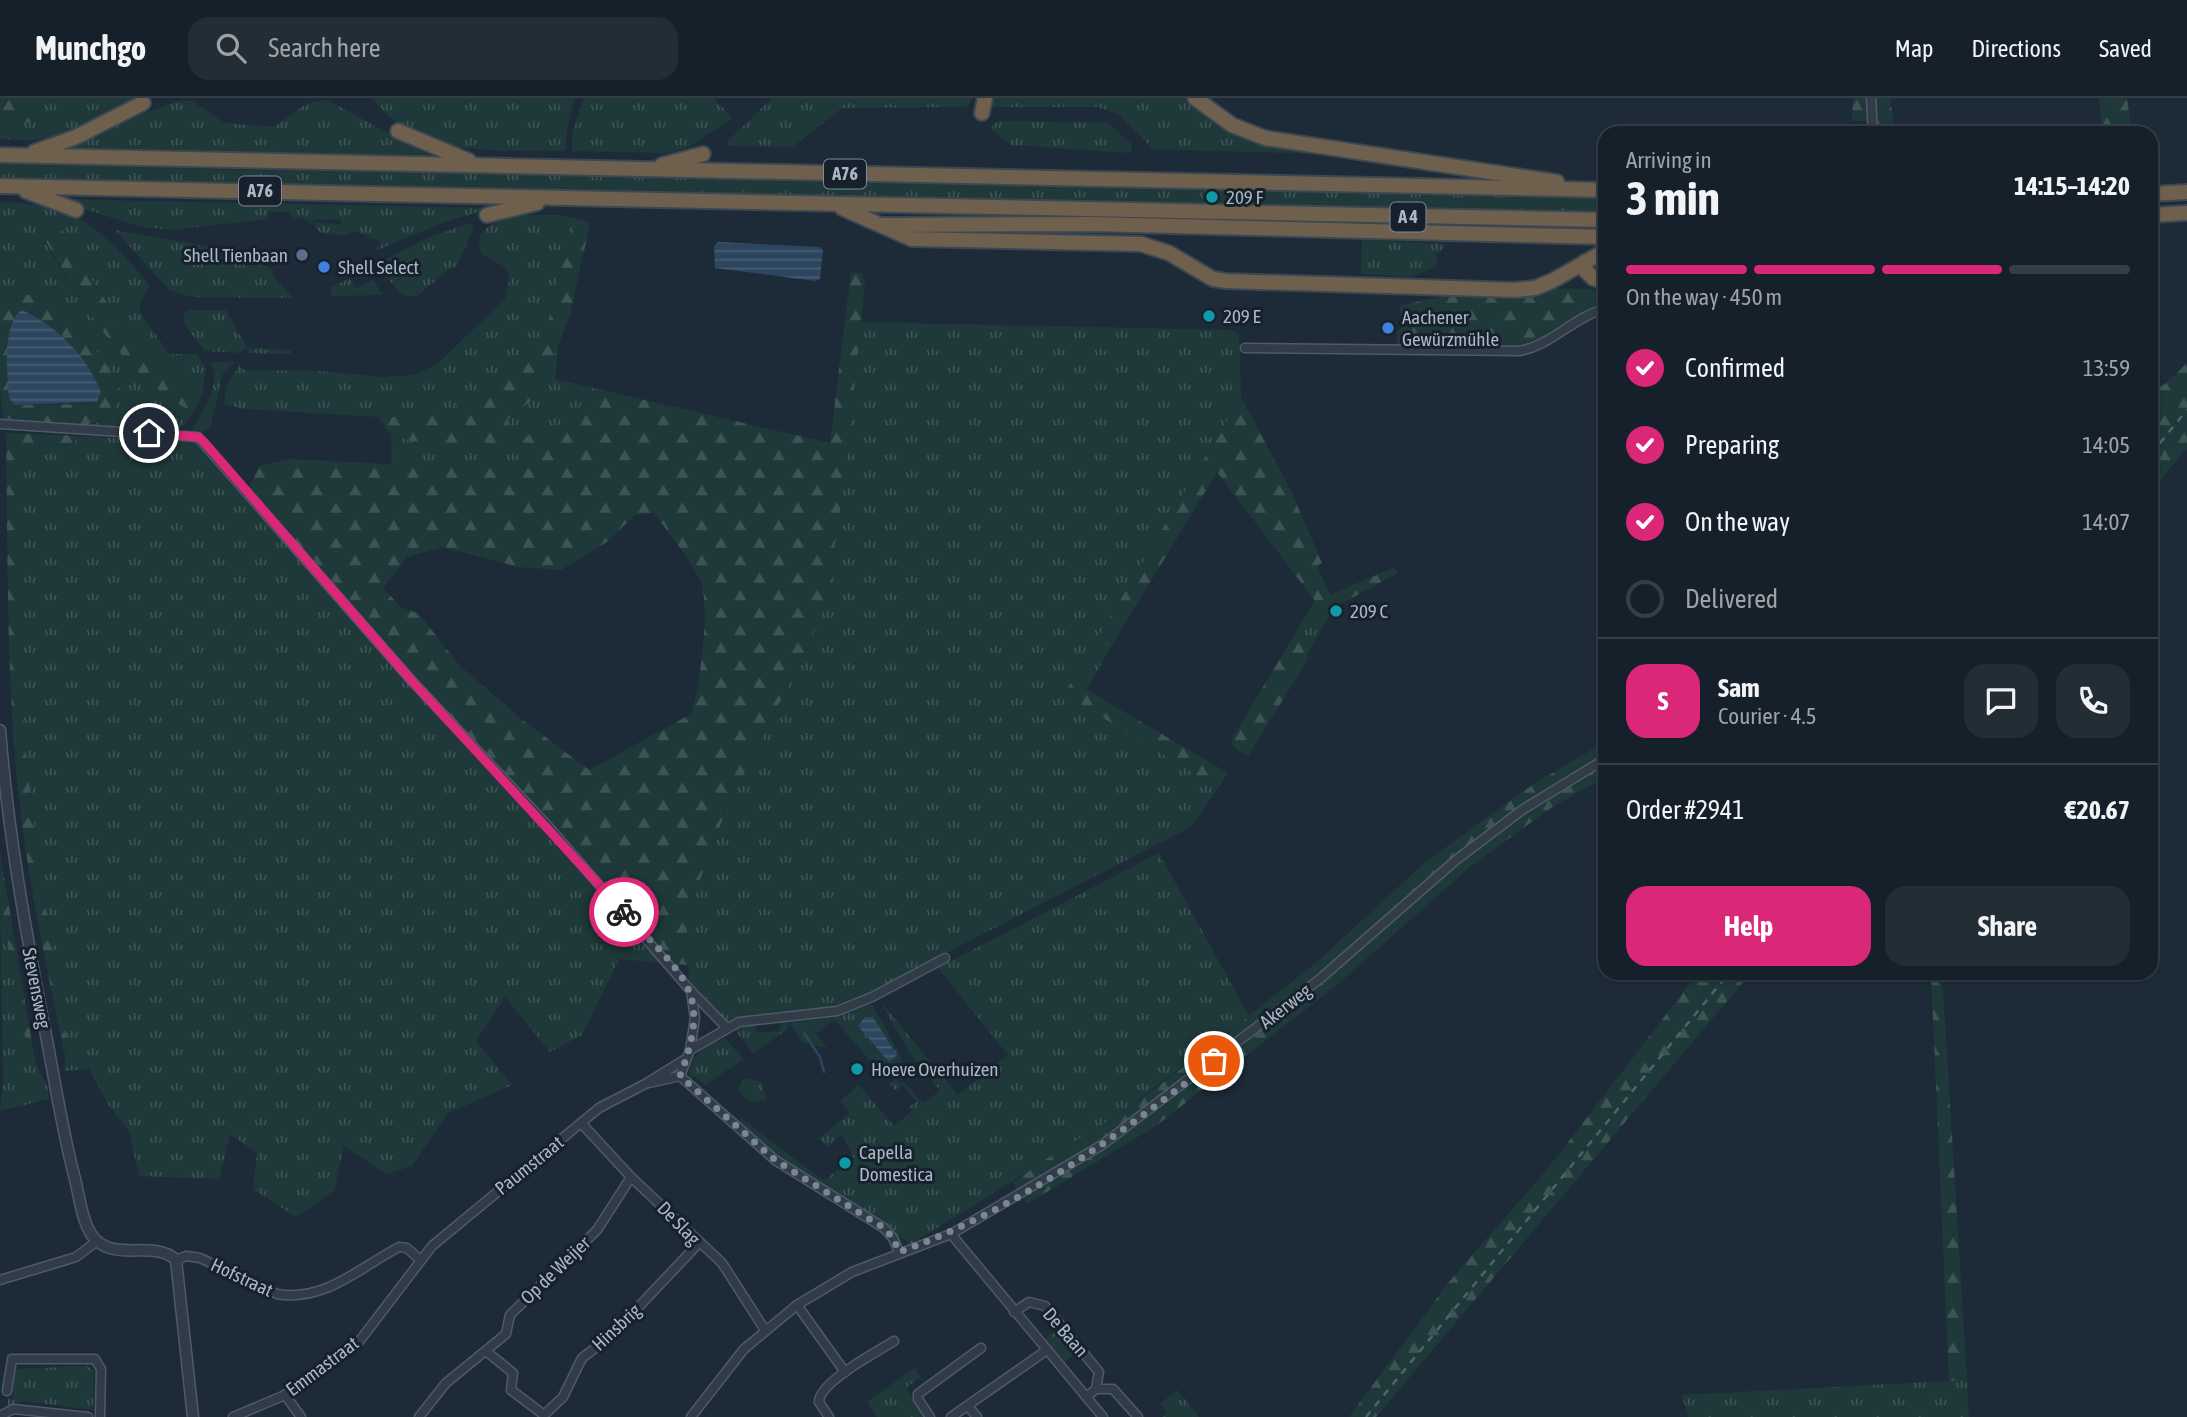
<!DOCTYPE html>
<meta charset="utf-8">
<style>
body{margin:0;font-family:"Asap Condensed",sans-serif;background:#232d36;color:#f1f3f6;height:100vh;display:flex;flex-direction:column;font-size:26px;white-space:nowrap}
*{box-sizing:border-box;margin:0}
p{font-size:23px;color:#9ea3a8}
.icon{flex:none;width:38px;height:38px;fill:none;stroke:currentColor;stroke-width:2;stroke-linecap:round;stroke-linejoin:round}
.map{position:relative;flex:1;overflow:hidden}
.drawer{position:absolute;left:1598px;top:28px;width:560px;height:854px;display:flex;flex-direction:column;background:#16202a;border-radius:21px;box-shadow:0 2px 5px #0004,0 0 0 2px #353e47}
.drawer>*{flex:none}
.pin{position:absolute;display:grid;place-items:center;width:60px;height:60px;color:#fff;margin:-30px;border:4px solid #fff;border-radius:50%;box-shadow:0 2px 7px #0007}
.courier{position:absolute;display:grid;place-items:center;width:70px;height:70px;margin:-35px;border:5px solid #db2777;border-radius:50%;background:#fff;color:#222;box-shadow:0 2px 9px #0007}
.summary em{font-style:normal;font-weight:700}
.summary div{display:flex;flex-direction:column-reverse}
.summary{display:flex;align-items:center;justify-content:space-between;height:119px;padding:0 28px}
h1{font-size:46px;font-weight:700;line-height:52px}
.bar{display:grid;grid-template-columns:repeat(4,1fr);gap:10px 7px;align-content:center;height:84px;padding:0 28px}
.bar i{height:9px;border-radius:5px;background:#353e47}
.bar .selected{background:#db2777}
.bar p{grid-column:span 4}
.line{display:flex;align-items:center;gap:18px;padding:0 28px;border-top:2px solid #353e47}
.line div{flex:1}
.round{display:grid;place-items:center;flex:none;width:74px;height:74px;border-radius:21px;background:#232d36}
ol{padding:0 28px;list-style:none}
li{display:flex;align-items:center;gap:21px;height:77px}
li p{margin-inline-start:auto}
li .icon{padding:7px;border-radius:50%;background:#db2777;color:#fff;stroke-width:4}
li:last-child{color:#9ea3a8}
li i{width:38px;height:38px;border:4px solid #353e47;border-radius:50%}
.action{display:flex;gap:14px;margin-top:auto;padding:14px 28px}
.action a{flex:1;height:80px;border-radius:21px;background:#db2777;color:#fff;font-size:28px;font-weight:700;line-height:80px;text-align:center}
.action a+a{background:#232d36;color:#f1f3f6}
header{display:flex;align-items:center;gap:42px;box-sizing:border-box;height:98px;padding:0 35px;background:#16202a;border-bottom:2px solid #353e47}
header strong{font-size:33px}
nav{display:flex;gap:38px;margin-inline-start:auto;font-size:24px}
.search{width:490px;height:63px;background:#232d36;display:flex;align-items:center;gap:18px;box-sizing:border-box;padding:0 24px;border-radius:21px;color:#9ea3a8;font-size:26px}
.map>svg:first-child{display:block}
.grass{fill:url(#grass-tufts)}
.forest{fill:url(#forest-firs);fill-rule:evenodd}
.park{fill:url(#park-crowns)}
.water{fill:url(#water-rules)}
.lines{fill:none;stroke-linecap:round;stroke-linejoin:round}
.stream{stroke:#2c465f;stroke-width:2.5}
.minor-casing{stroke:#4e5a67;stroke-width:11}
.tertiary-casing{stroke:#4e5a67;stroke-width:13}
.motorway-casing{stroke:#3b4752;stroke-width:18}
.minor{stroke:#313c48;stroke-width:8}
.tertiary{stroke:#313c48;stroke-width:10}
.motorway{stroke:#6f5f4d;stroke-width:14}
.rail{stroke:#526170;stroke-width:2.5;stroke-dasharray:7 7;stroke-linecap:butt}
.done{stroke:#798694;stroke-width:7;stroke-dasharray:0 12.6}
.route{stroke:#db2777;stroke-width:9}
.culture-dot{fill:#0f9aa8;stroke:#16212c;stroke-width:2.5}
.service-dot{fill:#5c6f8a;stroke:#16212c;stroke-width:2.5}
.shop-dot{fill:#3f7fe0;stroke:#16212c;stroke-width:2.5}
.labels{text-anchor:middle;stroke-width:6;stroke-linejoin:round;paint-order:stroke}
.shield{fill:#16212c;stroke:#7e8a98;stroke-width:2}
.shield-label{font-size:18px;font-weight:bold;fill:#aab7c6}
.poi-label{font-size:19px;fill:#aab7c6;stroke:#16212c;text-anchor:start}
.street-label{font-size:19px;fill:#aab7c6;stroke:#16212c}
</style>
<header>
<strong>Munchgo</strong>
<div class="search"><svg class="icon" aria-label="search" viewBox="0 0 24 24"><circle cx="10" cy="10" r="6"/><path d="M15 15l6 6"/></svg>Search here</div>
<nav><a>Map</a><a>Directions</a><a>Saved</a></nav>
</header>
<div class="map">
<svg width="2187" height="1319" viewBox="0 0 2187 1319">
<defs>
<pattern id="grass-tufts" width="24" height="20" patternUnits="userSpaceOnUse" patternTransform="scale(1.75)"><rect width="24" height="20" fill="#1f3839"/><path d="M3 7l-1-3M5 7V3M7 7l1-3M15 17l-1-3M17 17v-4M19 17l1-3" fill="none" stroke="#3d5354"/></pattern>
<pattern id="forest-firs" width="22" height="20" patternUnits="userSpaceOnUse" patternTransform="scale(1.75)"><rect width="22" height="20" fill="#1f3839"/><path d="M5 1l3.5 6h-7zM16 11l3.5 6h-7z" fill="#3d5354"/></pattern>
<pattern id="park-crowns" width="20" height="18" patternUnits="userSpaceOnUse" patternTransform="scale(1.75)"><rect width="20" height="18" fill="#1f3839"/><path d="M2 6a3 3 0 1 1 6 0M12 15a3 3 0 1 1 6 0" fill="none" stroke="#3d5354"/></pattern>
<pattern id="water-rules" width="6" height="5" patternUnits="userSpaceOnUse" patternTransform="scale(1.75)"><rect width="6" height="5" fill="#2c465f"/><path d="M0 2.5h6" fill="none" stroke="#485e74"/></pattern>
</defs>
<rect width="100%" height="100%" fill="#1d2b38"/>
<g class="grass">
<path d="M44,0H135C112,22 68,38 34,42C23,43 11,41 0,41V27L36,24Z"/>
<path d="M371,0H575L567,30L565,53C491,51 424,62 371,0Z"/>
<polygon points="583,0 714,0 732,20 687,50 666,55 572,53 572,38"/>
<polygon points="772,0 973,0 967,9 842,10 793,49 728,48 728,43"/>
<polygon points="991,0 1187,0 1218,28 1237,38 1324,56 1153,51 1118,16 1097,9 993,9"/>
<polygon points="322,2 333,5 431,58 52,49 178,3 192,3 225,25 274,29 306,6"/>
<polygon points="1000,23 1109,25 1132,47 1131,55 1011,47 991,31 993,26"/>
<polygon points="0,64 235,72 568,76 1605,99 1605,116 0,82"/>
<polygon points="54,101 492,110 447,123 378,152 374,151 381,147 380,143 354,133 346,138 321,135 315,129 315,124 341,127 341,121 314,122 313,127 301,119 293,122 290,114 269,114 268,121 171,132 138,128"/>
<path d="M0,104C79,106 101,131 150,187L140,206V214L169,256H197L206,271L202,297C131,261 96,187 56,121L46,117L38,120C35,143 110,245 129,265C147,283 170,303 193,314L182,330L88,329L104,321L15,194L0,198Z"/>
<path d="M525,117H559L583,122L577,125L560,175L553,212L544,232L492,298L431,316L397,320L244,311L224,306L227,287L239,268L244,272L320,273L383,279L413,277L436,267L505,201L510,178L503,168L482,156C469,128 505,119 525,117Z"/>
<polygon points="470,125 474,128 456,170 453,168 416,199 402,197 380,172 382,163 427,140"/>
<polygon points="115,132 241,154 272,171 274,174 272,177 293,200 190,199 169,192"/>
<polygon points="1362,142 1443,146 1445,150 1436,156 1437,168 1412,179 1361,176"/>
<polygon points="350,180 356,190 373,182 383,197 331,198 332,189"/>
<polygon points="187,212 226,212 247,250 291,252 291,256 248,255 247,251 243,251 242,255 205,253 186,229 183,219"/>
<polygon points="861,224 1232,232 1239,237 1241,299 1098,540 1111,549 1091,584 1076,576 1065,595 1218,690 1194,725 1181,734 859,900 814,913 748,917 727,926 689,883 687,832 698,787 725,715 812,539 826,504 843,394"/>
<path d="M559,240L555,281L602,292L585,298L570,331L534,333L520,344L522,374L505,376L480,366L392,367L391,337C428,348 466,344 505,343L508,321L538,297Z"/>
<path d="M210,264H235L222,277L211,328L202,334L191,333C202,314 223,286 210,264Z"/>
<path d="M81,338L208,344L412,578L526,697L675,866L619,861L582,937L550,954L505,899L476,943L512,987L448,1015L412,1068L386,1076L344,1048L334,1093L296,1119L253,1091L257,1055L230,1036L219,1081L139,1078L129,1033L107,1005L89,971L64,973L67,944L37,755L25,650L14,364C29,344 48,349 70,347Z"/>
<polygon points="1316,501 1328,520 1308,555 1296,534"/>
<polygon points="1159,755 1249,918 1112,1022 911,1146 775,1056 738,1024 741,1020 824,1083 842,1068 845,1070 854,1061 842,1036 828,1049 819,1040 850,1015 840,1003 859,987 894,1028 912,1013 909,1009 916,1003 903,987 896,993 890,986 896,981 900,986 904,984 923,1005 940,993 909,954 880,903 958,997 1008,957 938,870"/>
<polygon points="0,804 27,948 47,988 49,1001 0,1013 3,984"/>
<polygon points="867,906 873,908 902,961 902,966 885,980 834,921 816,936 827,950 801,944 790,925 833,919"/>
<polygon points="781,924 787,925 788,931 753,955 737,935 737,931 755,927 756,935 780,933"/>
<path d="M725,940L744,961L705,987L694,978L691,981C683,960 708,947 725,940Z"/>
<polygon points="743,980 762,984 766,1002 749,1004 738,993"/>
<polygon points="87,1268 94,1273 93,1312 25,1303 8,1308 8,1301 13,1300 14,1271"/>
<polygon points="914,1270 925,1285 919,1280 906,1290 926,1319 877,1319 867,1304"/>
<polygon points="1967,1282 1969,1319 1688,1319 1682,1297"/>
<polygon points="1177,1292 1199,1319 1163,1319 1167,1315 1160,1306"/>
</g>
<g class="forest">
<polygon points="0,0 44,0 36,24 0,27"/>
<polygon points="1853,0 1890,0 1895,35 1867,35 1866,23 1852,23"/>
<polygon points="2099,0 2127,0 2132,35 2103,35"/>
<path d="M46,117L56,121C96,187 131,261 202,297L193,314C123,280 74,194 38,129V120Z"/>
<polygon points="583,122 590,126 570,217 538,297 508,321 505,343 496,351 411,343 391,337 378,320 431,316 492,298 544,232 553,212 560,175 577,124"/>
<path d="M851,173L862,176L865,187L843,394L826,504L812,539L725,715L698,787L687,832L690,867L675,866L526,697L412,578L249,389L260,368L291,361L405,367L452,362L480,366L505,376L522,374L519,344L534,333L570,331L585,298L602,292L830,345ZM654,415C669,436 689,459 700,482C711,505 700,592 691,616L589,672L519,619L460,568L419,516L401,509L383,490L407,459L443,449L518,469L561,472L607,444L635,417Z"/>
<path d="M1553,190L1605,192V210L1577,218L1526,249H1397V232L1401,231L1400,207C1412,206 1421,202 1433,200C1474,193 1514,209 1553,190Z"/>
<path d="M15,194C56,197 110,261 123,297C99,345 47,324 3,320L0,294V198ZM48,224C69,245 90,267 101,294L90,306L15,307L8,238L12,230Z"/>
<polygon points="2187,265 2187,350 2151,393 2151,342 2160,331 2151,294 2165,286"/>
<polygon points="1241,299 1292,395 1322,465 1317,468 1330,497 1395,469 1398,475 1335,509 1328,520 1217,374 1111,549 1097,541"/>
<path d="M6,335L81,338L70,347C48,349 29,344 14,364L25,650L37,755L67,944L65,958C47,870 27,781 18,691C6,573 8,453 6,335Z"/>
<polygon points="1296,534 1306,548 1308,561 1248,658 1234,650 1231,642"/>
<polygon points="1076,576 1091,584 1087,592 1228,675 1218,690 1064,596"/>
<polygon points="1605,644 1605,679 1551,710 1471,768 1338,886 1156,1028 1027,1106 1013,1085 1043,1063 1138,1004 1226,936 1318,863 1421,768 1453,744 1535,685"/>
<polygon points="0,755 36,968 27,948 0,804"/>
<polygon points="1698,875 1751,875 1376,1319 1349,1319 1448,1185 1549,1069"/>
<polygon points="1931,875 1942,875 1967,1282 1949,1283"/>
</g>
<polygon class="park" points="1056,1231 1062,1231 1077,1250 1076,1254 1064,1265 1044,1242"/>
<g class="water">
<polygon points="718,144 820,149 823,152 820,181 815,183 715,170 714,148"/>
<path d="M22,212C58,229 86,257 101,294L97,304L15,307L9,300C8,278 1,225 22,212Z"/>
<polygon points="865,919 873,919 897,957 889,964 858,928"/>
</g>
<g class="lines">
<polyline class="stream" points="804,935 820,959 824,974"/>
<g class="minor-casing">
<g id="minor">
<polyline points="1871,0 1873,35"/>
<path d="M1245,250L1519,253C1551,248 1573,219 1605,211"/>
<polyline points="0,326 198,339 412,583 547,727 691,893 727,930"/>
<polyline points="690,952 695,920 691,893"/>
<polyline points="680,978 690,952 739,924 837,913 872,899 945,860"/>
<polyline points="680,978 775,1062 884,1130 893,1140 899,1154"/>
<polyline points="649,985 680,978"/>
<polyline points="582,1026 631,1079 722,1165 765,1232"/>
<polyline points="951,1136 1103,1319"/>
<path d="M176,1162L186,1158L200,1160L277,1196C325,1204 359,1170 399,1149L407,1150L419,1161"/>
<polyline points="0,1182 76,1159 97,1143"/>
<polyline points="797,1207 845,1274"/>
<polyline points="1014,1214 1029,1204 1045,1208 1099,1274 1096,1291 1086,1299"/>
<polyline points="487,1254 513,1275 511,1292 544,1317 563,1299 582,1260 610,1239 698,1146"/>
<polyline points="1096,1291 1113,1291 1138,1319"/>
<polyline points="7,1293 12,1261 95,1261 101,1271 100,1319"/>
<polyline points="285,1297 301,1319"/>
<polyline points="968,1308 977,1319"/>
<polyline points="0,1318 13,1311 88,1319"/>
<polyline points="233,1319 285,1297 358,1245 432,1148 599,1010 647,985 684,962"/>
<polyline points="419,1319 446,1285 506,1236 510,1217 597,1132 631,1079"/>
<polyline points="691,1319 744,1251 797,1207 852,1174 951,1136 1102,1047 1321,880 1456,762 1522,712 1605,661"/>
<path d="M829,1319L819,1304C819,1284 877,1254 894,1243"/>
<polyline points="930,1319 918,1301 918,1296 981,1250"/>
<polyline points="951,1319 1047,1252"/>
</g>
</g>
<g class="tertiary-casing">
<path id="tertiary" d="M0,632C8,735 26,836 46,937C55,984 62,1031 74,1077C79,1095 82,1129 96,1142C117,1163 155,1142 176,1162L193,1319"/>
</g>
<g class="motorway-casing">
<g id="motorway">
<polyline points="1195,0 1232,27 1265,40 1557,84"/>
<polyline points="982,15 985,0"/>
<polyline points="398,33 469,63"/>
<polyline points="34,54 76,39 143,5"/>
<polyline points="0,57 1605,92"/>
<polyline points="662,67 703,56"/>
<polyline points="0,88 1605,122"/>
<polyline points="26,93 76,112"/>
<polyline points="2151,96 2187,94"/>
<polyline points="842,110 912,141 1141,146 1169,155 1213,181 1226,183 1515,192 1535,190 1552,183 1605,153"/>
<polyline points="487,117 537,105"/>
<polyline points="2151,117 2187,115"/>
<polyline points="883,127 1092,126 1605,139"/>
<polyline points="1585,164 1585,172 1593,180 1605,184"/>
</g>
</g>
<use href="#minor" class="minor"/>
<use href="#tertiary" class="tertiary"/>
<use href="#motorway" class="motorway"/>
<g class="rail">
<polyline points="2151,356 2187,312"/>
<polyline points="1366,1319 1729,875"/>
</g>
</g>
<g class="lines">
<path class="done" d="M624,814C681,878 714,889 680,978L775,1062L884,1130L893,1140L899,1154C1015,1113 1117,1039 1214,963"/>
<polyline class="route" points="149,335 198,339 204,344 412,583 624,814"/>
</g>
<g class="culture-dot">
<circle cx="1212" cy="99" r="7"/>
<circle cx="1209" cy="218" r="7"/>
<circle cx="1336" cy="513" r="7"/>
<circle cx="857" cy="971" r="7"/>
<circle cx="845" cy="1065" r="7"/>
</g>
<circle class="service-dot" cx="302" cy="157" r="7"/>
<g class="shop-dot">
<circle cx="324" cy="169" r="7"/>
<circle cx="1388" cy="230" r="7"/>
</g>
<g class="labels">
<g class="shield">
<rect x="824" y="61.5" width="42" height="29" rx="5"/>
<rect x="239" y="78.5" width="42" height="29" rx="5"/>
<rect x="1390.5" y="104.5" width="35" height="29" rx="5"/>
</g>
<g class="shield-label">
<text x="845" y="82">A76</text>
<text x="260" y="99">A76</text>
<text x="1408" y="125">A 4</text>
</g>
<g class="poi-label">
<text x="1226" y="106">209 F</text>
<text x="288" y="164" text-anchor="end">Shell Tienbaan</text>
<text x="338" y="176">Shell Select</text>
<text x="1223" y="225">209 E</text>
<text x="1402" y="226">Aachener<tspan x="1402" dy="22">Gewürzmühle</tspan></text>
<text x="1350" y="520">209 C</text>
<text x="871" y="978">Hoeve Overhuizen</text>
<text x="859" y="1061">Capella<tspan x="859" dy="22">Domestica</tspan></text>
</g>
<g class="street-label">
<text transform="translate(37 890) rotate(79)" y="7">Stevensweg</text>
<text transform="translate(1285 908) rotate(-38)" y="7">Akerweg</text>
<text transform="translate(529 1067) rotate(-39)" y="7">Paumstraat</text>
<text transform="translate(679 1125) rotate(46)" y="7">De Slag</text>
<text transform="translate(555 1172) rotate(-44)" y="7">Op de Weijer</text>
<text transform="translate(242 1179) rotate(25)" y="7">Hofstraat</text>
<text transform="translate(616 1229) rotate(-43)" y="7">Hinsbrig</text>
<text transform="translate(1066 1234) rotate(49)" y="7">De Baan</text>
<text transform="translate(322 1268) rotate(-37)" y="7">Emmastraat</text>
</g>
</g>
</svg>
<div class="pin" style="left:1214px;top:963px;background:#ea580c"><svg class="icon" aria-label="bag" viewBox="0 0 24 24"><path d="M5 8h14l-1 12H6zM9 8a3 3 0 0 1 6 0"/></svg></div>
<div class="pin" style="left:149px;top:335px;background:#1f2937"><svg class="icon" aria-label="home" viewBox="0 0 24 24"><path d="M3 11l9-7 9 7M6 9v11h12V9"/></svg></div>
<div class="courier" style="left:624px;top:814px"><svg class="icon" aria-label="bike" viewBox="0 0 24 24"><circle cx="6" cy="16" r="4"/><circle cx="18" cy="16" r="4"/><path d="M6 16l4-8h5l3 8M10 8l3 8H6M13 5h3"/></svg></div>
<section class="drawer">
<div class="summary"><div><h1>3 min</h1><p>Arriving in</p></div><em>14:15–14:20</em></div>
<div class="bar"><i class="selected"></i><i class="selected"></i><i class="selected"></i><i></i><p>On the way · 450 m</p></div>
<ol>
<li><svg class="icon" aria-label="check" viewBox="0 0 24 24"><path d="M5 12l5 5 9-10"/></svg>Confirmed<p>13:59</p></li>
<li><svg class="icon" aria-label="check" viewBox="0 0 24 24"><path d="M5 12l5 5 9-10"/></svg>Preparing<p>14:05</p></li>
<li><svg class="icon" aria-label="check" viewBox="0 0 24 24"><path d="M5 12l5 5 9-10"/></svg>On the way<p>14:07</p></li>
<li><i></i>Delivered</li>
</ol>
<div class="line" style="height:126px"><b class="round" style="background:#db2777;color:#fff">S</b><div><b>Sam</b><p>Courier · 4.5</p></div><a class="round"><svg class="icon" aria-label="chat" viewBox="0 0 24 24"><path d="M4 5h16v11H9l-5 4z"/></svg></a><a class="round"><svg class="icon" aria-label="phone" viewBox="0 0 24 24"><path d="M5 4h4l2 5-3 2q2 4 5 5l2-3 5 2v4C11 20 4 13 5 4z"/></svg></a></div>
<div class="line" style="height:91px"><div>Order #2941</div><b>€20.67</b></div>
<div class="action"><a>Help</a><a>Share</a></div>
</section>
</div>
